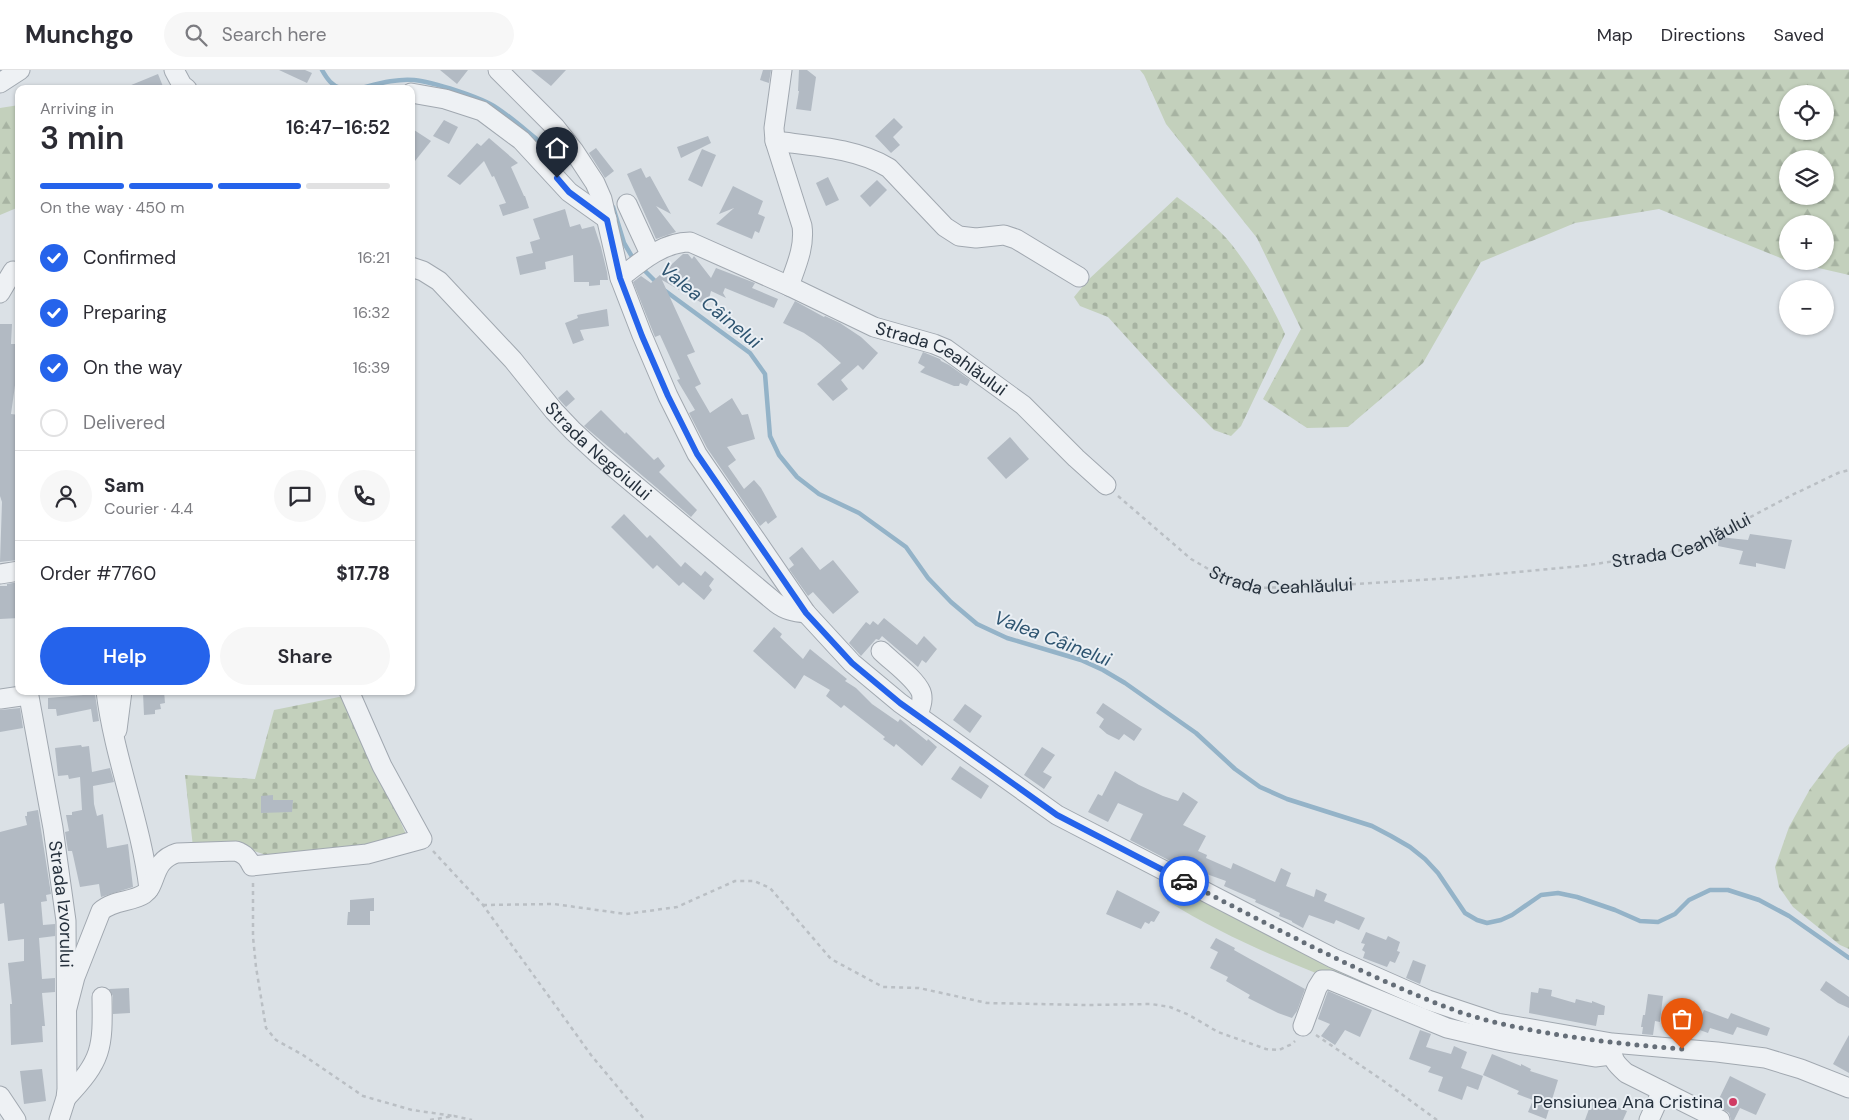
<!DOCTYPE html>
<meta charset="utf-8">
<style>
body{margin:0;font-family:"DM Sans",sans-serif;background:#f7f7f7;color:#2b2b33;height:100vh;display:flex;flex-direction:column;font-size:19px;white-space:nowrap}
*{box-sizing:border-box;margin:0}
p{font-size:16px;color:#7c7c81}
.icon{flex:none;width:28px;height:28px;fill:none;stroke:currentColor;stroke-width:2;stroke-linecap:round;stroke-linejoin:round}
.map{position:relative;flex:1;overflow:hidden}
.sheet{position:absolute;left:15px;top:15px;width:400px;height:610px;display:flex;flex-direction:column;background:#fff;border-radius:10px;box-shadow:0 1px 4px #0004}
.sheet>*{flex:none}
.controls{position:absolute;left:1779px;top:15px;display:grid;gap:10px}
.controls a{display:grid;place-items:center;width:55px;height:55px;border-radius:50%;background:#fff;box-shadow:0 1px 4px #0004;font-size:25px}
.pin{position:absolute;display:grid;place-items:center;width:42px;height:42px;color:#fff;margin:-51px -21px;border-radius:50% 50% 50% 0;rotate:-45deg;box-shadow:0 0 5px #0007}
.pin .icon{rotate:45deg}
.courier{position:absolute;display:grid;place-items:center;width:50px;height:50px;margin:-25px;border:4px solid #2563eb;border-radius:50%;background:#fff;color:#222;box-shadow:0 1px 6px #0007}
.summary em{font-style:normal;font-weight:600}
.summary div{display:flex;flex-direction:column-reverse}
.summary{display:flex;align-items:center;justify-content:space-between;height:85px;padding:0 25px}
h1{font-size:32px;font-weight:600;line-height:38px}
.bar{display:grid;grid-template-columns:repeat(4,1fr);gap:8px 5px;align-content:center;height:60px;padding:0 25px}
.bar i{height:6px;border-radius:4px;background:#e1e1e2}
.bar .on{background:#2563eb}
.bar p{grid-column:span 4}
.line{display:flex;align-items:center;gap:12px;padding:0 25px;border-top:1px solid #e1e1e2}
.line div{flex:1}
.round{display:grid;place-items:center;flex:none;width:52px;height:52px;border-radius:26px;background:#f7f7f7}
ol{padding:0 25px;list-style:none}
li{display:flex;align-items:center;gap:15px;height:55px}
li p{margin-inline-start:auto}
li .icon{padding:5px;border-radius:50%;background:#2563eb;color:#fff;stroke-width:4}
li:last-child{color:#7c7c81}
li i{width:28px;height:28px;border:2px solid #e1e1e2;border-radius:50%}
.cta{display:flex;gap:10px;margin-top:auto;padding:10px 25px}
.cta a{flex:1;height:58px;border-radius:30px;background:#2563eb;color:#fff;font-size:20px;font-weight:600;line-height:58px;text-align:center}
.cta a+a{background:#f7f7f7;color:#2b2b33}
header{display:flex;align-items:center;gap:30px;box-sizing:border-box;height:70px;padding:0 25px;background:#fff;border-bottom:1px solid #e1e1e2}
header strong{font-size:24px}
nav{display:flex;gap:28px;margin-inline-start:auto;font-size:18px}
.search{width:350px;height:45px;background:#f7f7f7;display:flex;align-items:center;gap:12px;box-sizing:border-box;padding:0 18px;border-radius:28px;color:#7c7c81;font-size:19px}
.map>svg:first-child{display:block}
.grass{fill:#c3d0bc}
.forest{fill:url(#forest-firs);fill-rule:evenodd}
.cemetery{fill:url(#cemetery-stones)}
.lines{fill:none;stroke-linecap:round;stroke-linejoin:round}
.stream{stroke:#94b3c8;stroke-width:4.5}
.building{fill:#b2bac3}
.minor-casing{stroke:#a1a8b0;stroke-width:21}
.path{stroke:#babfc4;stroke-width:2.5;stroke-dasharray:4 4;stroke-linecap:butt}
.minor{stroke:#eef1f4;stroke-width:19}
.done{stroke:#656e78;stroke-width:5;stroke-dasharray:0 9}
.route{stroke:#2563eb;stroke-width:6}
.poi-dot{fill:#d03b63;stroke:#eaeff4;stroke-width:2}
.labels{text-anchor:middle;stroke-width:4;stroke-linejoin:round;paint-order:stroke}
.street-label{font-size:18px;fill:#25303c;stroke:#eaeff4}
.poi-label{font-size:18px;fill:#25303c;stroke:#eaeff4;text-anchor:end}
.water-label{font-size:19px;font-style:italic;fill:#2e5470;stroke:#eaeff4}
</style>
<header>
<strong>Munchgo</strong>
<div class="search"><svg class="icon" aria-label="search" viewBox="0 0 24 24"><circle cx="10" cy="10" r="6"/><path d="M15 15l6 6"/></svg>Search here</div>
<nav><a>Map</a><a>Directions</a><a>Saved</a></nav>
</header>
<div class="map">
<svg width="1849" height="1050" viewBox="0 0 1849 1050">
<defs>
<pattern id="forest-firs" width="22" height="20" patternUnits="userSpaceOnUse" patternTransform="scale(1.25)"><rect width="22" height="20" fill="#c3d0bc"/><path d="M5 1l3.5 6h-7zM16 11l3.5 6h-7z" fill="#a7b3a2"/></pattern>
<pattern id="cemetery-stones" width="16" height="16" patternUnits="userSpaceOnUse" patternTransform="scale(1.25)"><rect width="16" height="16" fill="#c3d0bc"/><path d="M2 7V4a2 2 0 0 1 4 0v3zM10 15v-3a2 2 0 0 1 4 0v3z" fill="#a7b3a2"/></pattern>
</defs>
<rect width="100%" height="100%" fill="#dbe1e6"/>
<path class="grass" d="M1193,826L1475,954L1460,956C1361,920 1258,887 1167,831V827Z"/>
<g class="forest">
<path d="M1140,0H1849V205L1788,191H1825V154H1788V191L1659,139L1575,153L1481,192L1423,293L1348,357L1307,358L1263,329L1301,259L1257,168L1166,54L1144,5ZM1788,24H1825V61H1788ZM1788,89H1825V126H1788Z"/>
<polygon points="19,35 19,137 0,145 0,38"/>
<polygon points="1849,674 1849,879 1840,875 1793,837 1779,817 1775,797 1789,757 1810,719 1837,683"/>
</g>
<g class="cemetery">
<path d="M1177,127C1196,141 1217,156 1232,175C1253,202 1271,233 1285,264L1241,356L1231,366L1214,360L1169,314L1108,247L1080,236L1074,227L1088,210Z"/>
<polygon points="349,625 381,707 408,769 361,777 272,787 236,775 193,777 185,705 255,709 274,640"/>
</g>
<g class="lines">
<g class="stream">
<path d="M322,0C327,9 332,16 342,19"/>
<polyline points="0,1 1,0"/>
<path d="M357,19C374,15 396,8 414,10C433,12 481,27 497,38C524,56 546,81 575,95"/>
<polyline points="613,137 624,173 634,190"/>
<polyline points="641,197 657,213"/>
<polyline points="664,220 750,283 765,304 770,366 779,385 797,407 819,424 859,443 906,477 928,508 951,532 977,554 1007,568 1081,590 1103,600 1125,613 1196,663 1235,699 1260,717 1287,729 1372,756 1391,766 1410,777 1425,789 1438,803 1465,843 1477,850 1487,853 1501,850 1512,845 1541,825 1558,823 1577,827 1615,840 1640,851 1658,852 1675,844 1689,830 1710,820 1728,820 1759,830 1789,846 1849,888"/>
</g>
</g>
<g class="building">
<polygon points="279,0 305,0 312,3 307,13"/>
<polygon points="440,0 468,0 457,14"/>
<polygon points="531,0 566,0 551,16"/>
<polygon points="763,0 771,0 769,13 760,10"/>
<polygon points="799,0 807,0 816,7 811,41 796,39 799,21 798,21"/>
<polygon points="158,4 164,19 124,19 124,18"/>
<polygon points="894,48 903,57 893,67 900,75 891,83 875,66"/>
<polygon points="444,50 458,57 449,74 433,66"/>
<polygon points="411,58 431,71 411,96"/>
<polygon points="708,66 711,73 681,88 677,77"/>
<polygon points="489,68 518,93 511,97 524,126 525,126 529,138 503,146 499,135 506,133 494,106 492,107 484,91 460,115 447,106 477,73 481,76"/>
<polygon points="596,78 614,101 605,108 589,83"/>
<polygon points="702,79 716,85 702,117 688,110"/>
<polygon points="641,98 646,108 650,106 671,144 656,136 676,162 656,169 627,104"/>
<polygon points="828,107 839,130 826,136 816,113"/>
<polygon points="877,110 887,120 870,137 860,126"/>
<polygon points="733,116 763,131 758,144 765,147 759,163 755,161 752,169 716,154 734,138 719,144"/>
<polygon points="565,139 570,157 580,154 582,159 594,156 601,177 607,202 608,210 600,210 600,215 589,216 589,212 574,212 573,185 545,192 546,199 520,205 516,187 533,183 530,172 540,169 533,149"/>
<polygon points="683,184 688,184 692,189 694,186 711,208 716,198 755,213 752,218 778,229 774,238 725,218 723,223 726,228 711,221 707,236 662,210 695,282 687,285 701,314 695,317 710,343 732,328 742,345 748,344 755,369 727,377 736,390 728,396 744,419 754,410 761,418 777,447 768,454 766,451 760,456 707,378 689,343 695,340 677,310 680,309 660,265 655,267 633,212 641,206 651,213"/>
<polygon points="795,231 824,247 825,246 840,253 861,267 878,283 863,300 858,295 841,310 848,319 833,331 817,314 841,293 820,274 804,263 783,253"/>
<polygon points="607,239 609,256 580,260 584,270 573,274 565,253 578,248 577,245"/>
<polygon points="0,254 12,254 11,274 16,274 16,294 19,295 18,309 16,308 11,344 19,345 18,490 0,492 2,432 0,426"/>
<polygon points="923,282 940,289 941,291 949,295 970,310 967,316 960,313 959,316 954,316 920,302 925,297 918,293"/>
<polygon points="567,320 575,329 566,337 558,328"/>
<polygon points="601,340 625,364 626,362 654,390 658,387 665,396 659,402 697,440 691,447 584,356"/>
<polygon points="1010,367 1029,389 1006,409 987,388"/>
<polygon points="624,444 647,468 650,465 681,497 685,492 701,506 705,501 714,509 709,516 712,520 704,530 683,512 679,516 657,495 653,499 611,457"/>
<polygon points="1750,464 1792,470 1785,499 1756,493 1756,497 1739,494 1743,481 1718,476 1719,467 1748,470"/>
<polygon points="802,477 820,500 833,490 859,522 833,544 813,522 808,526 789,499 794,495 789,488"/>
<polygon points="19,512 19,548 0,549 0,516 7,516 7,514"/>
<polygon points="884,548 917,575 924,566 937,579 926,593 922,590 918,597 882,566 879,570 876,569 861,586 849,573 866,552 870,555 873,551 878,555"/>
<polygon points="774,557 782,564 780,567 803,589 810,579 847,609 845,611 856,618 872,634 898,652 900,649 927,671 928,669 937,677 922,696 896,674 894,677 883,669 885,667 844,635 841,638 826,626 830,620 804,605 795,619 753,581"/>
<polygon points="152,621 164,621 165,633 160,634 161,639 155,640 155,644 144,645 143,623"/>
<polygon points="95,624 99,651 93,652 91,639 57,646 56,639 48,639 48,628"/>
<polygon points="1103,633 1142,659 1134,671 1124,664 1119,670 1107,664 1099,657 1104,649 1096,643"/>
<polygon points="965,634 982,646 970,663 953,650"/>
<polygon points="20,638 23,658 0,662 0,640"/>
<polygon points="81,675 82,677 89,676 92,702 110,698 114,712 93,716 94,734 97,746 103,744 107,778 128,774 133,817 101,827 99,814 80,817 73,785 72,781 68,781 65,762 69,761 66,745 72,745 72,742 82,740 80,707 69,709 68,705 58,706 55,678"/>
<polygon points="1042,677 1055,685 1043,702 1052,707 1044,719 1024,705"/>
<polygon points="960,696 989,716 981,729 951,709"/>
<polygon points="1115,701 1139,715 1163,726 1178,731 1183,722 1198,732 1183,755 1206,766 1198,781 1207,785 1206,788 1231,799 1233,793 1275,812 1281,798 1291,803 1286,816 1314,827 1316,819 1327,824 1324,831 1365,848 1359,860 1336,850 1334,854 1309,845 1303,858 1292,852 1292,851 1279,846 1280,843 1255,832 1256,830 1224,816 1226,811 1201,802 1199,806 1130,770 1143,744 1118,733 1108,752 1088,742 1098,724 1102,726"/>
<polygon points="273,725 273,730 293,730 292,742 261,743 261,726"/>
<polygon points="38,740 51,824 46,825 47,831 41,832 43,855 55,854 55,866 39,868 42,909 55,908 55,922 42,923 45,956 42,956 43,972 11,975 10,934 12,934 8,893 24,891 24,869 8,871 4,833 0,834 0,762 27,755 25,746 27,746 27,742"/>
<polygon points="1117,820 1160,842 1154,852 1151,851 1149,854 1145,852 1141,859 1106,844"/>
<polygon points="374,828 374,841 370,841 370,855 347,855 348,842 350,842 350,830"/>
<polygon points="1366,862 1386,870 1388,866 1400,872 1397,881 1400,882 1395,893 1390,891 1387,897 1363,888 1365,882 1362,880 1365,874 1361,873"/>
<polygon points="1216,868 1235,878 1234,880 1250,889 1305,919 1297,941 1292,948 1278,943 1248,928 1250,925 1226,911 1228,907 1210,898 1218,882 1210,878"/>
<polygon points="1413,890 1426,895 1420,914 1406,908"/>
<polygon points="1826,911 1849,927 1849,938 1838,933 1820,920"/>
<polygon points="129,918 130,943 113,944 113,926 109,919"/>
<polygon points="1539,918 1552,920 1551,926 1575,933 1576,929 1592,933 1592,931 1605,936 1604,945 1598,945 1596,956 1529,943 1531,922 1538,923"/>
<polygon points="1328,921 1372,940 1360,967 1345,960 1335,975 1321,966 1330,954 1318,949"/>
<polygon points="1648,924 1663,926 1660,952 1655,951 1653,965 1642,964 1643,957 1641,957 1643,945 1645,945"/>
<polygon points="1704,940 1728,949 1731,943 1770,958 1767,966 1737,957 1733,965 1710,958 1708,963 1697,959"/>
<polygon points="1420,960 1431,964 1426,977 1451,984 1454,976 1467,982 1461,998 1483,1006 1478,1020 1467,1016 1462,1030 1438,1021 1443,1007 1428,1002 1431,997 1409,989"/>
<polygon points="1849,965 1849,1003 1833,994"/>
<polygon points="1492,984 1521,996 1521,994 1531,999 1530,1001 1558,1010 1546,1049 1528,1042 1533,1030 1517,1024 1519,1021 1483,1005"/>
<polygon points="42,999 46,1031 24,1034 20,1001"/>
<polygon points="1730,1006 1766,1024 1756,1045 1740,1038 1734,1050 1731,1050 1729,1043 1716,1035"/>
<polygon points="1593,1028 1627,1041 1623,1050 1585,1050"/>
</g>
<g class="lines">
<g class="minor-casing">
<g id="minor">
<polyline points="174,0 182,15 187,19"/>
<polyline points="498,0 555,57 574,81 595,113 602,129 620,208 642,265 668,326 697,384 806,543 852,593 900,633 1057,745 1333,888 1428,930 1497,953 1612,973 1717,982 1765,988 1801,999 1849,1018"/>
<path d="M782,0L774,58L775,71L802,156C805,177 796,196 789,216"/>
<polyline points="0,13 20,0"/>
<polyline points="411,23 445,29 482,41 521,70 569,122 607,149"/>
<path d="M775,71C812,76 856,78 889,98L945,157L959,166L976,168L1004,165L1016,169L1079,207"/>
<polyline points="627,134 650,184"/>
<path id="s2" d="M411,197L423,201L439,211L513,290L554,341L573,361L599,385L776,533C785,540 794,542 806,543"/>
<path id="s3" d="M620,208C640,192 663,172 690,172L789,216L874,257L934,274L946,279L1023,335L1076,388L1106,415"/>
<polyline points="0,223 13,201"/>
<polyline points="0,504 19,501"/>
<path d="M881,581C892,592 915,608 921,622C924,630 920,638 918,646"/>
<path id="s4" d="M28,621L53,758L66,851L67,1019L66,1028L59,1050"/>
<path d="M106,621C114,688 141,752 149,819"/>
<polyline points="0,629 28,625"/>
<polyline points="117,660 122,621"/>
<path d="M67,938L75,907L101,841C113,830 132,832 144,824C158,814 151,791 177,783L236,781C245,784 248,788 252,796L367,784L422,769L382,696L349,621"/>
<polyline points="1303,956 1317,918 1322,910 1330,910 1447,958 1507,972 1595,987 1611,985"/>
<path d="M1612,975C1611,989 1616,994 1626,1003L1720,1050"/>
<polyline points="0,1026 16,1050"/>
<path d="M66,1028C102,990 103,979 102,927"/>
<polyline points="1649,1050 1662,1021"/>
</g>
</g>
<g class="path">
<path id="s1" d="M1118,426L1191,489L1224,508L1259,518L1323,516L1453,508L1582,496L1668,483L1694,477L1792,425L1838,403L1849,400"/>
<polyline points="433,781 483,835 591,985 645,1050"/>
<polyline points="253,813 253,867 256,897 266,958 276,970 303,985 363,1026 412,1040 454,1046"/>
<polyline points="483,835 554,834 626,844 677,837 735,811 754,811 770,818 831,889 883,917 919,918 987,933 1086,935 1151,934 1170,937 1189,945 1218,962 1266,979 1279,980 1292,974 1295,971"/>
<polyline points="1316,965 1385,1012 1437,1050"/>
<polyline points="430,1050 454,1046 472,1050"/>
</g>
<use href="#minor" class="minor"/>
</g>
<g class="lines">
<path class="done" d="M1184,811C1250,845 1316,880 1384,911C1421,927 1458,944 1498,953C1558,967 1620,974 1682,979"/>
<polyline class="route" points="557,108 569,122 607,150 620,208 642,266 668,326 697,384 806,543 852,593 900,633 1057,745 1184,811"/>
</g>
<circle class="poi-dot" cx="1733" cy="1032" r="5"/>
<g class="labels">
<g class="street-label">
<text dy="6" stroke="none"><textPath href="#s3" startOffset="358">Strada Ceahlăului</textPath></text>
<text dy="6" stroke="none"><textPath href="#s2" startOffset="265">Strada Negoiului</textPath></text>
<text dy="6" stroke="none"><textPath href="#s1" startOffset="598">Strada Ceahlăului</textPath></text>
<text dy="6" stroke="none"><textPath href="#s1" startOffset="192">Strada Ceahlăului</textPath></text>
<text dy="6" stroke="none"><textPath href="#s4" startOffset="216">Strada Izvorului</textPath></text>
</g>
<g class="poi-label">
<text x="1723" y="1038">Pensiunea Ana Cristina</text>
</g>
<g class="water-label">
<text transform="translate(711 235) rotate(39)" y="7">Valea Câinelui</text>
<text transform="translate(1053 568) rotate(21)" y="7">Valea Câinelui</text>
</g>
</g>
</svg>
<div class="controls">
<a><svg class="icon" aria-label="locate" viewBox="0 0 24 24"><circle cx="12" cy="12" r="6"/><path d="M12 2v4M12 18v4M2 12h4M18 12h4"/></svg></a>
<a><svg class="icon" aria-label="layers" viewBox="0 0 24 24"><path d="M12 4l9 5-9 5-9-5zM3 14l9 5 9-5"/></svg></a>
<a>+</a>
<a>−</a>
</div>
<div class="pin" style="left:1682px;top:979px;background:#ea580c"><svg class="icon" aria-label="bag" viewBox="0 0 24 24"><path d="M5 8h14l-1 12H6zM9 8a3 3 0 0 1 6 0"/></svg></div>
<div class="pin" style="left:557px;top:108px;background:#1f2937"><svg class="icon" aria-label="home" viewBox="0 0 24 24"><path d="M3 11l9-7 9 7M6 9v11h12V9"/></svg></div>
<div class="courier" style="left:1184px;top:811px"><svg class="icon" aria-label="car" viewBox="0 0 24 24"><path d="M5 17H2v-5l4-1 3-4h7l3 4 3 1v5h-3M9 17h6M6 11h13"/><circle cx="7" cy="17" r="2"/><circle cx="17" cy="17" r="2"/></svg></div>
<section class="sheet">
<div class="summary"><div><h1>3 min</h1><p>Arriving in</p></div><em>16:47–16:52</em></div>
<div class="bar"><i class="on"></i><i class="on"></i><i class="on"></i><i></i><p>On the way · 450 m</p></div>
<ol>
<li><svg class="icon" aria-label="check" viewBox="0 0 24 24"><path d="M5 12l5 5 9-10"/></svg>Confirmed<p>16:21</p></li>
<li><svg class="icon" aria-label="check" viewBox="0 0 24 24"><path d="M5 12l5 5 9-10"/></svg>Preparing<p>16:32</p></li>
<li><svg class="icon" aria-label="check" viewBox="0 0 24 24"><path d="M5 12l5 5 9-10"/></svg>On the way<p>16:39</p></li>
<li><i></i>Delivered</li>
</ol>
<div class="line" style="height:90px"><a class="round"><svg class="icon" aria-label="person" viewBox="0 0 24 24"><circle cx="12" cy="8" r="4"/><path d="M4 21q1-7 8-7t8 7"/></svg></a><div><b>Sam</b><p>Courier · 4.4</p></div><a class="round"><svg class="icon" aria-label="chat" viewBox="0 0 24 24"><path d="M4 5h16v11H9l-5 4z"/></svg></a><a class="round"><svg class="icon" aria-label="phone" viewBox="0 0 24 24"><path d="M5 4h4l2 5-3 2q2 4 5 5l2-3 5 2v4C11 20 4 13 5 4z"/></svg></a></div>
<div class="line" style="height:65px"><div>Order #7760</div><b>$17.78</b></div>
<div class="cta"><a>Help</a><a>Share</a></div>
</section>
</div>
